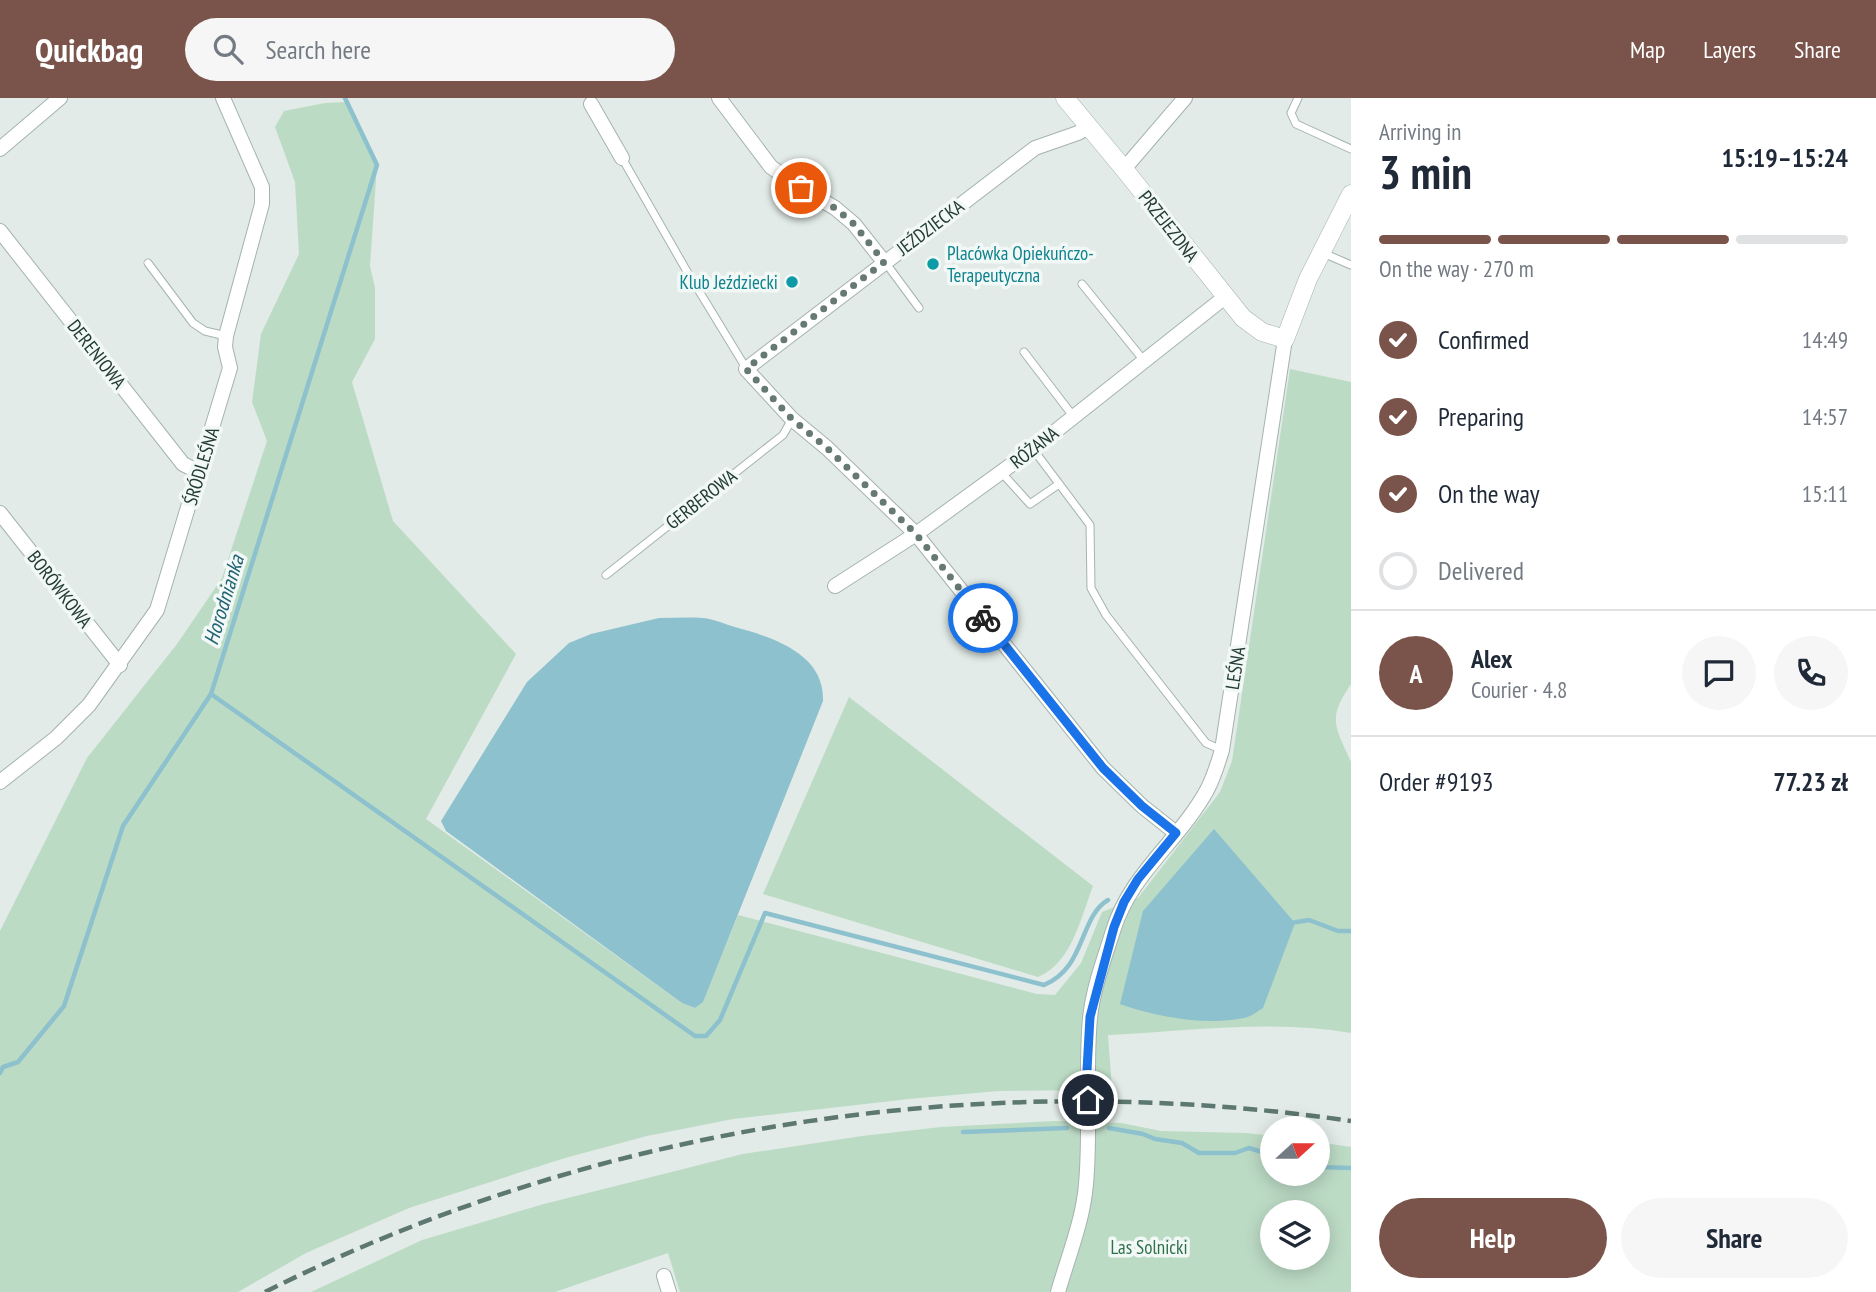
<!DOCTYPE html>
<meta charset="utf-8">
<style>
body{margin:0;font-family:"PT Sans Narrow",sans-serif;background:#f6f6f7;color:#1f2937;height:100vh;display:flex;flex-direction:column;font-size:26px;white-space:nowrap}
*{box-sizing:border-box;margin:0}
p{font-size:23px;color:#747a83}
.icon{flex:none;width:38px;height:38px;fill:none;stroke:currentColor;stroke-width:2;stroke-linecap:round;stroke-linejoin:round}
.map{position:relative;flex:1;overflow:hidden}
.drawer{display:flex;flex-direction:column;background:#fff;width:525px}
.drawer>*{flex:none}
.needle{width:46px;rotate:69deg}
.controls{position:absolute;left:1260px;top:1018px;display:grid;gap:14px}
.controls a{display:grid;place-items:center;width:70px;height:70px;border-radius:50%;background:#fff;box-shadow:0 4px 18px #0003;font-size:35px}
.pin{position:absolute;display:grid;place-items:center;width:60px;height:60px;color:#fff;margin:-30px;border:4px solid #fff;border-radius:50%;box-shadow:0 2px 7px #0007}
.courier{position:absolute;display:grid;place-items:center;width:70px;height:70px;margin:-35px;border:5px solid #1a73e8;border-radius:50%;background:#fff;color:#222;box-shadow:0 2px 9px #0007}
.headline em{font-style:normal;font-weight:700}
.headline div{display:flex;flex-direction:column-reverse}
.headline{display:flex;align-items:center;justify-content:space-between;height:119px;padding:0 28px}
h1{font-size:46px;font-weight:700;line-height:52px}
.bar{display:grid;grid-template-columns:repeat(4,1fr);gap:10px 7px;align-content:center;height:84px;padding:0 28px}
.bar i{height:9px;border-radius:5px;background:#e0e1e3}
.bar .on{background:#7a544a}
.bar p{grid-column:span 4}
.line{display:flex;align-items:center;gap:18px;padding:0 28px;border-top:2px solid #e0e1e3}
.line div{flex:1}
.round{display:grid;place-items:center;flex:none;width:74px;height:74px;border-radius:37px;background:#f6f6f7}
ol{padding:0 28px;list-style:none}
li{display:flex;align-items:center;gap:21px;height:77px}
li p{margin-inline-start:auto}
li .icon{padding:7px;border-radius:50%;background:#7a544a;color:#fff;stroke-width:4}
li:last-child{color:#747a83}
li i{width:38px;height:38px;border:4px solid #e0e1e3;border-radius:50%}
.cta{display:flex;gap:14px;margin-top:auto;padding:14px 28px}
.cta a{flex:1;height:80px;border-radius:42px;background:#7a544a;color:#fff;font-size:28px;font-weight:700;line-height:80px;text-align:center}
.cta a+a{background:#f6f6f7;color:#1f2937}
header{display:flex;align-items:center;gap:42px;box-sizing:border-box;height:98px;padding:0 35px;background:#7a544a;color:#fff}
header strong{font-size:33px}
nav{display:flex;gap:38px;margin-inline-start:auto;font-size:24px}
.search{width:490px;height:63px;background:#f6f6f7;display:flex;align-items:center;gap:18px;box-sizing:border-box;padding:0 24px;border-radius:38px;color:#747a83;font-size:26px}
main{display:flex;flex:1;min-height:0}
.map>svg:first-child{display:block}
.green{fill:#bcdbc5;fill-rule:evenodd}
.water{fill:#8dc1cd}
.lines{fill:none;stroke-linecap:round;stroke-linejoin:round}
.stream{stroke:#8dc1cd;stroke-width:4.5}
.service-casing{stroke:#a5b3ae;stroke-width:9}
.minor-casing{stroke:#a5b3ae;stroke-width:16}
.tertiary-casing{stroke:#a5b3ae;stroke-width:19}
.service{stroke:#fff;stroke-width:7}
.minor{stroke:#fff;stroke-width:14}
.tertiary{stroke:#fff;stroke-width:18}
.rail{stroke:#5d7771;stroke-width:4.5;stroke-dasharray:14 7;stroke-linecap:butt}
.done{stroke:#667973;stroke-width:7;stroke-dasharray:0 12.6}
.route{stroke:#1a73e8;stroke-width:9}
.culture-dot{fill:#0f9aa8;stroke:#f2f8f5;stroke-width:2.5}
.labels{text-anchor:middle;stroke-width:7;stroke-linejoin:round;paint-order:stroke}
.street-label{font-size:19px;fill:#233b35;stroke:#f2f8f5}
.culture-label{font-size:19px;fill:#0d838f;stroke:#f2f8f5;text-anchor:start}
.park-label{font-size:19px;fill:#2f704b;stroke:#f2f8f5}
.water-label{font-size:21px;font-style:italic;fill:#206273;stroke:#f2f8f5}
</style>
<header>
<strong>Quickbag</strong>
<div class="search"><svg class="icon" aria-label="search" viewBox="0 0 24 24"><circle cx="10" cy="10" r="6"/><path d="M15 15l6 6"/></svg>Search here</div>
<nav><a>Map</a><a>Layers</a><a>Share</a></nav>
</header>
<main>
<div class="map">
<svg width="1351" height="1194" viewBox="0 0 1351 1194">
<rect width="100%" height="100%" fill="#e2ebe7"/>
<g class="green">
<path d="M347,4L377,67L370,168L375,190V241L352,284L393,423L516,556L426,721L682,905L695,910L703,903L738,817L1037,896L1055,897L1081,865L1102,814L1138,800L1220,694L1232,663L1290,271L1351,284V586C1327,621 1335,628 1351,664V935C1272,921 1188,933 1108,937L1112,992L998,993L909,1001L733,1021L647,1038L565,1060L409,1110L306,1155L238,1194H0V833L87,660L177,546L222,480L267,343L252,304L261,236L299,156L295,84L275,29L284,13L325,5Z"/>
<path d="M849,599L1093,788C1081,819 1072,865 1038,879L763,796Z"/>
<path d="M1054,1023L1121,1025L1161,1033L1246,1035L1272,1038V1076H1318V1044L1351,1049V1194H680L668,1155L555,1194H311L422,1142L544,1106L743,1056L862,1038L941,1029ZM1272,1115H1318V1160H1272Z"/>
</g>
<g class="water">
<path d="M659,520C674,520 689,519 703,520C714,521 724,526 735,529C771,539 825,555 823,603L703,904L695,910L682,905L446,733L441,723L527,584L569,545L591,536Z"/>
<path d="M1214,731L1295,825L1263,910C1257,914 1250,919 1244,920C1206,928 1156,919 1120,906L1143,813Z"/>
</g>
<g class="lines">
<g class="stream">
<path d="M211,596L695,938H706L720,922L765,815L1044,887C1086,870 1079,819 1108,802"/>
<polyline points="1291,825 1309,822 1338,833 1351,833"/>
<polyline points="0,975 3,969 18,964 64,908 123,728 211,596 377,67 345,0"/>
<polyline points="1109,1030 1143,1036 1155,1041 1182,1045 1199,1055 1235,1055 1249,1050 1272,1057"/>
<polyline points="963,1034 1067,1030"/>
<polyline points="1318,1069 1351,1070"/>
</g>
<g class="service-casing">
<g id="service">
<polyline points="1298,0 1291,15 1296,26 1351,51"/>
<polyline points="622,60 685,170 746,270"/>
<polyline points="1323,155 1351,167"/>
<polyline points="885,164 919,210"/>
<polyline points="148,165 193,225 205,233 226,238"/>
<polyline points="1082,186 1145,264"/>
<polyline points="1024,254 1073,318"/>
<polyline points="1033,351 1090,427 1091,490 1106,517 1206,645 1222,652"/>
<polyline points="1001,374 1030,406 1059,386"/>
<polyline points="606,477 783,337 792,321"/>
</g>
</g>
<g class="minor-casing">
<g id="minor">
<polyline points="719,0 771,69 801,90 835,110 854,126 884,164"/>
<polyline points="591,6 622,60"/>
<polyline points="1090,28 1078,35 1035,50 746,271 792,321 827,350 916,436 1103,670 1142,708 1176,735"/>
<polyline points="0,51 60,0"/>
<polyline points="1124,71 1185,0"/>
<polyline points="0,133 183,366 199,374"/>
<polyline points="0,415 120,567"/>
<polyline points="835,488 916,436 1033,351 1225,199"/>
<polyline points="0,684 56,640 89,607 157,512 230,270 225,249 226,238 262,106 262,89 223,0"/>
<polyline points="664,1178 669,1194"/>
<path d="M1058,1194C1068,1159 1083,1123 1086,1086C1091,1031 1085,975 1090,920C1093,891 1104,861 1113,833C1130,776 1180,742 1207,692C1214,679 1218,665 1222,652L1285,241"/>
</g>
</g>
<g class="tertiary-casing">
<polyline id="tertiary" points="1065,0 1124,71 1243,220 1262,234 1285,241 1308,181 1351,96"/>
</g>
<use href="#service" class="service"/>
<use href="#minor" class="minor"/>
<use href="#tertiary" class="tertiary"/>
<path class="rail" d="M265,1194C600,1026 981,969 1351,1023"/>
</g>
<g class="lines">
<polyline class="done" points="801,90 835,110 854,126 884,164 746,271 792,321 827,350 916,436 983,520"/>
<polyline class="route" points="983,520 1103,670 1142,708 1176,735 1138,781 1124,804 1114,829 1090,919 1087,972 1088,1002"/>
</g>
<g class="culture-dot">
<circle cx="933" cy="166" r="7"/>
<circle cx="792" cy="184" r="7"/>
</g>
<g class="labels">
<g class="street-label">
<text transform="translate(1169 128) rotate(52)" y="7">PRZEJEZDNA</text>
<text transform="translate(930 129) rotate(-37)" y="7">JEŹDZIECKA</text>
<text transform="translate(97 256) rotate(52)" y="7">DERENIOWA</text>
<text transform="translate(1034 349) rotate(-38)" y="7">RÓŻANA</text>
<text transform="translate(201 368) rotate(-73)" y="7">ŚRÓDLEŚNA</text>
<text transform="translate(701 401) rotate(-38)" y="7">GERBEROWA</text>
<text transform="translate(60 491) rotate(52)" y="7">BORÓWKOWA</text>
<text transform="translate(1235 570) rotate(-81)" y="7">LEŚNA</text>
</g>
<g class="culture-label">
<text x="947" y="162">Placówka Opiekuńczo-<tspan x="947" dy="22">Terapeutyczna</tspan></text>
<text x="778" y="191" text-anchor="end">Klub Jeździecki</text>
</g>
<g class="park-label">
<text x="1149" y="1156">Las Solnicki</text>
</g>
<g class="water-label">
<text transform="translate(224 502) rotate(-73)" y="7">Horodnianka</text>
</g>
</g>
</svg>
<div class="controls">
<a><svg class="needle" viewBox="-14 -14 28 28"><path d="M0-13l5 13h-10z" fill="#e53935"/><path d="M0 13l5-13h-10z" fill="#747a83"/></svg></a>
<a><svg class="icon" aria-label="layers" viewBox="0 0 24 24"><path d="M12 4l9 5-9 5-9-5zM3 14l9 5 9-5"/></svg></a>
</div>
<div class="pin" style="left:801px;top:90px;background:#ea580c"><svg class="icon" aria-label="bag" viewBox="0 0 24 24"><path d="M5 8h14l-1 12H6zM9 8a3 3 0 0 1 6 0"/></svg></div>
<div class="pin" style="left:1088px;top:1002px;background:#1f2937"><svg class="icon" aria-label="home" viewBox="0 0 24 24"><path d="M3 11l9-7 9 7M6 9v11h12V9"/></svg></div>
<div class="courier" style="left:983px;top:520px"><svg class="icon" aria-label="bike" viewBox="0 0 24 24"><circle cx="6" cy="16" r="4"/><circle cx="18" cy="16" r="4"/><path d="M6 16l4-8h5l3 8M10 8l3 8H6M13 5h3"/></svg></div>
</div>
<section class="drawer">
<div class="headline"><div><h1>3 min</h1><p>Arriving in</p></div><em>15:19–15:24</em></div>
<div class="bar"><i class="on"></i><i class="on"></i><i class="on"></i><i></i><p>On the way · 270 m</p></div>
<ol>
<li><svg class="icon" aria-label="check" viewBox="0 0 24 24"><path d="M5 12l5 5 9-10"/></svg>Confirmed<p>14:49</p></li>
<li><svg class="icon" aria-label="check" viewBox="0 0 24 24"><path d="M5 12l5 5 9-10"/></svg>Preparing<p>14:57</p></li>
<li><svg class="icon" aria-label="check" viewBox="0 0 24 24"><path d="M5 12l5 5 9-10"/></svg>On the way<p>15:11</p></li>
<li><i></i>Delivered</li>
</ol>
<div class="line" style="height:126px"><b class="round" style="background:#7a544a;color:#fff">A</b><div><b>Alex</b><p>Courier · 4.8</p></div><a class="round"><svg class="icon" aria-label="chat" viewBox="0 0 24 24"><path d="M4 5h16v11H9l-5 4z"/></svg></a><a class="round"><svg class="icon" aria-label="phone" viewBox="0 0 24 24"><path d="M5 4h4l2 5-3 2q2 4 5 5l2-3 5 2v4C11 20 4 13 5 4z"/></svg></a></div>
<div class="line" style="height:91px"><div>Order #9193</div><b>77.23 zł</b></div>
<div class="cta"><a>Help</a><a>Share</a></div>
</section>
</main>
